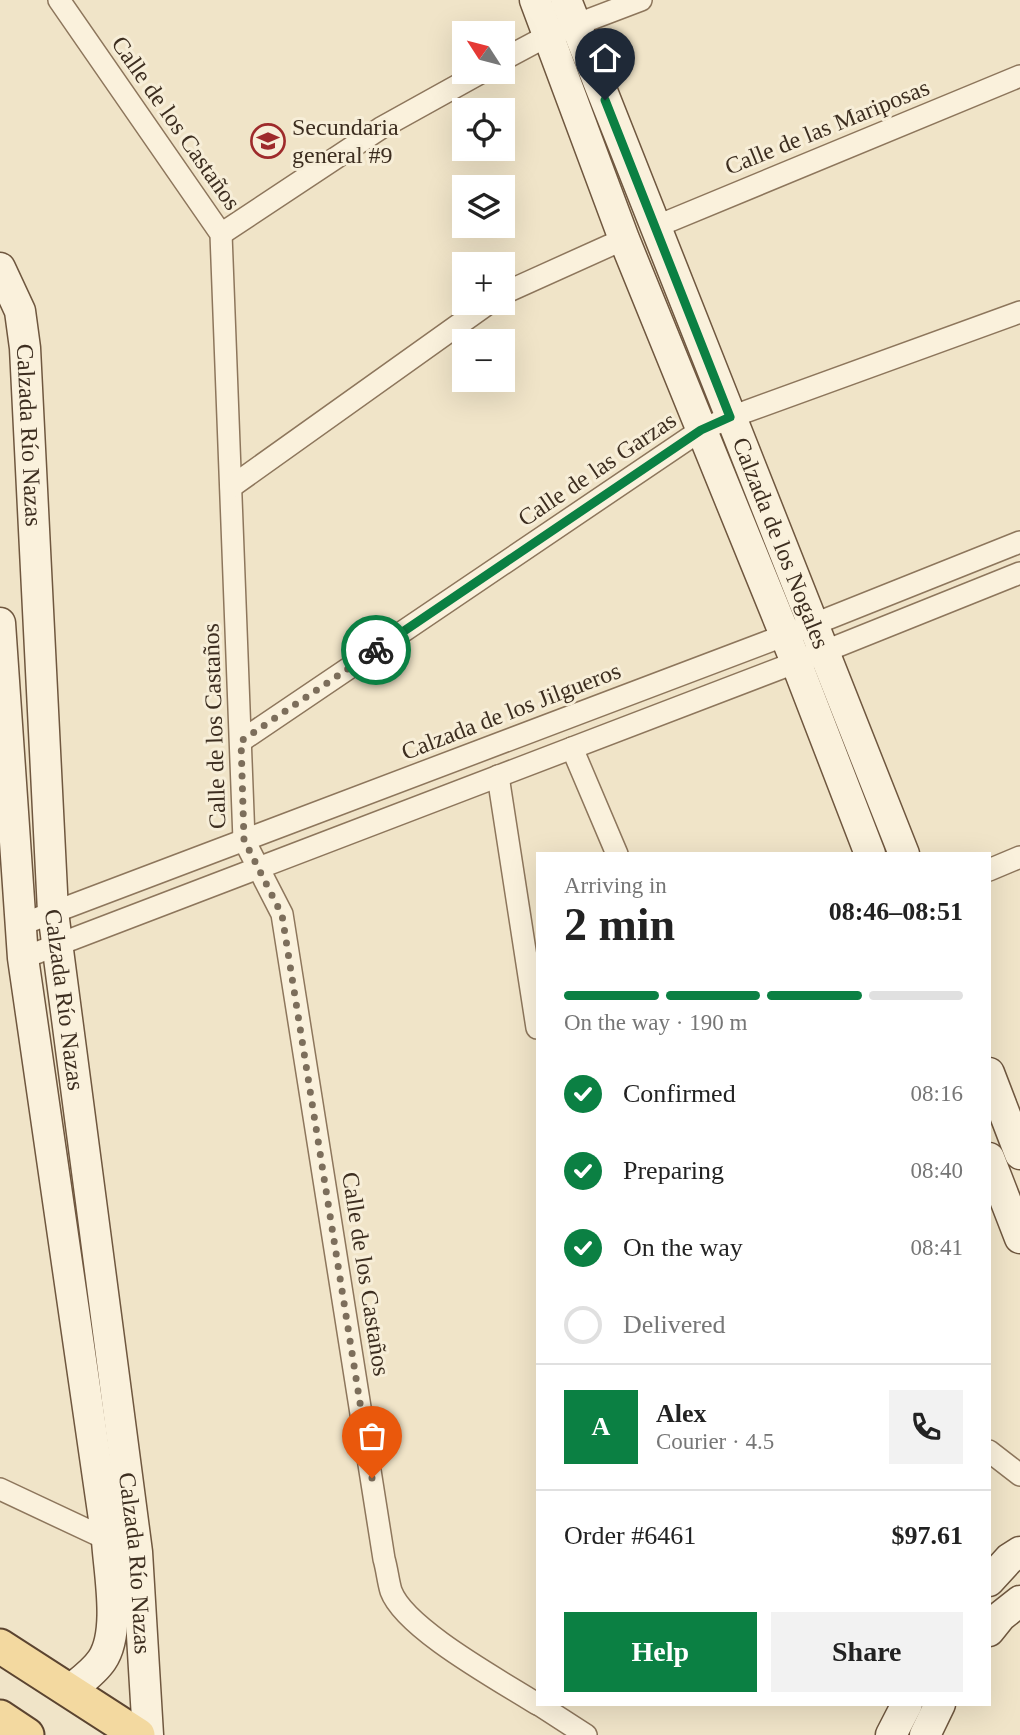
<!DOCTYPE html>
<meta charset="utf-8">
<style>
body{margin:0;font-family:Georgia,serif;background:#f2f2f2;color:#222;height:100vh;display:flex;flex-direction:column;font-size:26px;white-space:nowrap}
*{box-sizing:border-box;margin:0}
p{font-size:23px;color:#767676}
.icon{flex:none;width:38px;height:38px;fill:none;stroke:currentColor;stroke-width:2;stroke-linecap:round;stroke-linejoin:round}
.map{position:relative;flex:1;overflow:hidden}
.panel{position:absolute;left:536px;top:852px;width:455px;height:854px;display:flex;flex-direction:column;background:#fff;border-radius:0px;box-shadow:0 7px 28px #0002}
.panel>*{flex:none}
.needle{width:46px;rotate:306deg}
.controls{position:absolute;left:452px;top:21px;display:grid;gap:14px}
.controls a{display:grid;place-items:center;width:63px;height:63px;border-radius:0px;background:#fff;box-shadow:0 7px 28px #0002;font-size:35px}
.pin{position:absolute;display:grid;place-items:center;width:60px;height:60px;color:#fff;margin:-72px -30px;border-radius:50% 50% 50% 0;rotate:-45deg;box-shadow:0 0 7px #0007}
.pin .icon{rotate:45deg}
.courier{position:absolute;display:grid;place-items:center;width:70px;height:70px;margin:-35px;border:5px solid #0b8043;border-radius:50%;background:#fff;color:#222;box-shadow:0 2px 9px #0007}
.head em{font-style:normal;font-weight:600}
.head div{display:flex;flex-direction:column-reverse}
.head{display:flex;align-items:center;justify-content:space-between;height:119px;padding:0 28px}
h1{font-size:46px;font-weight:600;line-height:52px}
.bar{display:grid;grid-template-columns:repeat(4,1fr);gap:10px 7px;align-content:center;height:84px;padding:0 28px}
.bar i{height:9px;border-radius:5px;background:#e0e0e0}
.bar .selected{background:#0b8043}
.bar p{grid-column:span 4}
.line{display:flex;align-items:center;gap:18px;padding:0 28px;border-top:2px solid #e0e0e0}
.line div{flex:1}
.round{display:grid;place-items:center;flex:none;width:74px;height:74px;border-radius:0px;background:#f2f2f2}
ol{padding:0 28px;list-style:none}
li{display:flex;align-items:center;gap:21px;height:77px}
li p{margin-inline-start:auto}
li .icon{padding:7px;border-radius:50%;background:#0b8043;color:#fff;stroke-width:4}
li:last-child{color:#767676}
li i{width:38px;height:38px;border:4px solid #e0e0e0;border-radius:50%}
.cta{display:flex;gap:14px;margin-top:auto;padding:14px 28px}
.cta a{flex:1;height:80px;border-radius:0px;background:#0b8043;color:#fff;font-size:28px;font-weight:600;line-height:80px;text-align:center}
.cta a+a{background:#f2f2f2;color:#222}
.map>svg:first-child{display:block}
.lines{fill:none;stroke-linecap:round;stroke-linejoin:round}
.street-casing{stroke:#8d765c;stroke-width:24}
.secondary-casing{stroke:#6f573f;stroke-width:33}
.primary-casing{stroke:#5b4430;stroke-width:37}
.street{stroke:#faf1dc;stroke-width:21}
.secondary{stroke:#faf1dc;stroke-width:30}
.primary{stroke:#f3d9a0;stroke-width:33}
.done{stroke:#7c6e5b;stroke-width:7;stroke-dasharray:0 12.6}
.route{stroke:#0b8043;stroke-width:9}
.labels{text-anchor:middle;stroke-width:6;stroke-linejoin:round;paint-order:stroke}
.street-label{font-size:24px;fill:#3d2e20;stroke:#f7eed8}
.poi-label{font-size:24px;fill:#3d2e20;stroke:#f7eed8;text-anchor:start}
</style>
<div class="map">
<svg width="1020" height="1735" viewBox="0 0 1020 1735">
<rect width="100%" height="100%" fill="#f0e4c8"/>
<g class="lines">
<g class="street-casing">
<g id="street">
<path d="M59,0L221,234L244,840L282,914L384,1559C387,1569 388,1581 391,1591C405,1629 501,1681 537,1704"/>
<polyline points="502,60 549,35 641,0"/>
<polyline points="655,227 1020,76"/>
<polyline points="221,234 381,128 482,72"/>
<polyline points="502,294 624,239"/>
<polyline points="231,487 489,303"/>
<polyline points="241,741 701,430 731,417 1020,312"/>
<polyline points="572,748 617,854"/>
<polyline points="498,776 537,1028"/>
<polyline points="989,870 1020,857"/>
<polyline points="20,925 812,625 1020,542"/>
<polyline points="23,958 823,652 1020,573"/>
<polyline points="989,1451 1020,1475"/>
<polyline points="0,1489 115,1543"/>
<polyline points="538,1704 586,1735"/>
</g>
</g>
<g class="secondary-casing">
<g id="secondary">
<polyline points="535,0 624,239 796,662 870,854"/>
<path id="s1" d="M566,0L904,854"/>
<path id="s2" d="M0,268L20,311L25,348L53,912L137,1552L148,1735"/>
<path d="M0,623L23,958L107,1540C109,1573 121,1632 102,1660C94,1672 81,1681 70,1690"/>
<polyline points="989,1073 1020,1154"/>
<polyline points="989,1158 1020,1238"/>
<polyline points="989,1581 1009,1559 1020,1552"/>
<polyline points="989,1631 1001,1616 1020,1601"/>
<polyline points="891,1735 907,1704"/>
<polyline points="925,1735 940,1704"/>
</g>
</g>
<g class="primary-casing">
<g id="primary">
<polyline points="0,1646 138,1735"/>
<polyline points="0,1717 27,1735"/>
</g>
</g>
<use href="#street" class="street"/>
<use href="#secondary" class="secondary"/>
<use href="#primary" class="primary"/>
</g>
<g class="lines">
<polyline class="done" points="372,1478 282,915 244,840 241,741 376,650"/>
<polyline class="route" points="376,650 701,430 730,417 605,100"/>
</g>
<defs>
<g id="school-ring" transform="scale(1.75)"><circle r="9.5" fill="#f7eed8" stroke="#9e2a2b" stroke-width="1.5"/><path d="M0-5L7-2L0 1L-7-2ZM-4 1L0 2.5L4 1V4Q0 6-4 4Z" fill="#9e2a2b"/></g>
</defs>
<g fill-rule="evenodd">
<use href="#school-ring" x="268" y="141"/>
</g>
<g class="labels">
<g class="street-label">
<text transform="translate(176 123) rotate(55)" y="8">Calle de los Castaños</text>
<text transform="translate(827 127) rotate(-22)" y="8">Calle de las Mariposas</text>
<text dy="8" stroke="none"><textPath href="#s2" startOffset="172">Calzada Río Nazas</textPath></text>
<text transform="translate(597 469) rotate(-34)" y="8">Calle de las Garzas</text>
<text dy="8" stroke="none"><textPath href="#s1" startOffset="584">Calzada de los Nogales</textPath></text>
<text transform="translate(511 711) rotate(-21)" y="8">Calzada de los Jilgueros</text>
<text transform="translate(214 726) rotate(-92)" y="8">Calle de los Castaños</text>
<text dy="8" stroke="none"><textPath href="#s2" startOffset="738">Calzada Río Nazas</textPath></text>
<text transform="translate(366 1274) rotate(81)" y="8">Calle de los Castaños</text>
<text dy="8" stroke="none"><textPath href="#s2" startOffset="1306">Calzada Río Nazas</textPath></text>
</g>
<g class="poi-label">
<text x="292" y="135">Secundaria<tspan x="292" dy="28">general #9</tspan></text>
</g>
</g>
</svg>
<div class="controls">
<a><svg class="needle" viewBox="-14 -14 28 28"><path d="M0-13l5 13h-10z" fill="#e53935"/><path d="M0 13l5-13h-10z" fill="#767676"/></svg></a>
<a><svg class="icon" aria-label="locate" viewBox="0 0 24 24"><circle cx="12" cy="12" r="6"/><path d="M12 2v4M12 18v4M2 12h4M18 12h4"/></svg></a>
<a><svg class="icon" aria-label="layers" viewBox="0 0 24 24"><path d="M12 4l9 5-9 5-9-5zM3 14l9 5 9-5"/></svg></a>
<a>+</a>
<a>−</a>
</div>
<div class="pin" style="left:372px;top:1478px;background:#ea580c"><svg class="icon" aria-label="bag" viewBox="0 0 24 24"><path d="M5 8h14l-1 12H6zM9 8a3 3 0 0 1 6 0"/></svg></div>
<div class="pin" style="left:605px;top:100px;background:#1f2937"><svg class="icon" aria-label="home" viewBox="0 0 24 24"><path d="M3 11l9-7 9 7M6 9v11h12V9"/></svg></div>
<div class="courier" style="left:376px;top:650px"><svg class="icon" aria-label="bike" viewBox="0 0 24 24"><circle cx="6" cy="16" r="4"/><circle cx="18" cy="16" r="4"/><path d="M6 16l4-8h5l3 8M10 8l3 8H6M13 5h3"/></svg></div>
<section class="panel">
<div class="head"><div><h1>2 min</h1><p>Arriving in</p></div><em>08:46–08:51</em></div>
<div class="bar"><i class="selected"></i><i class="selected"></i><i class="selected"></i><i></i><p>On the way · 190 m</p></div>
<ol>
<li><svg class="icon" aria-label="check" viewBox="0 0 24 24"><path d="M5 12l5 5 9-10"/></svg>Confirmed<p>08:16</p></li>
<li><svg class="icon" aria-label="check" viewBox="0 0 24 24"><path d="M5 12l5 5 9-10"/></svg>Preparing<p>08:40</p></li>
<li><svg class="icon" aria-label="check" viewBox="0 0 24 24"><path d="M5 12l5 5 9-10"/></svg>On the way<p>08:41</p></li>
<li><i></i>Delivered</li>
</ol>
<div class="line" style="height:126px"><b class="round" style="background:#0b8043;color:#fff">A</b><div><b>Alex</b><p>Courier · 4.5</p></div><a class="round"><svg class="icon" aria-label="phone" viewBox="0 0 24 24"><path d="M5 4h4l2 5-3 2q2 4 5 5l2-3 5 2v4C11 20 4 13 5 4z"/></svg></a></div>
<div class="line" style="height:91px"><div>Order #6461</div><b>$97.61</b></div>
<div class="cta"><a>Help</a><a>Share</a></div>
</section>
</div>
